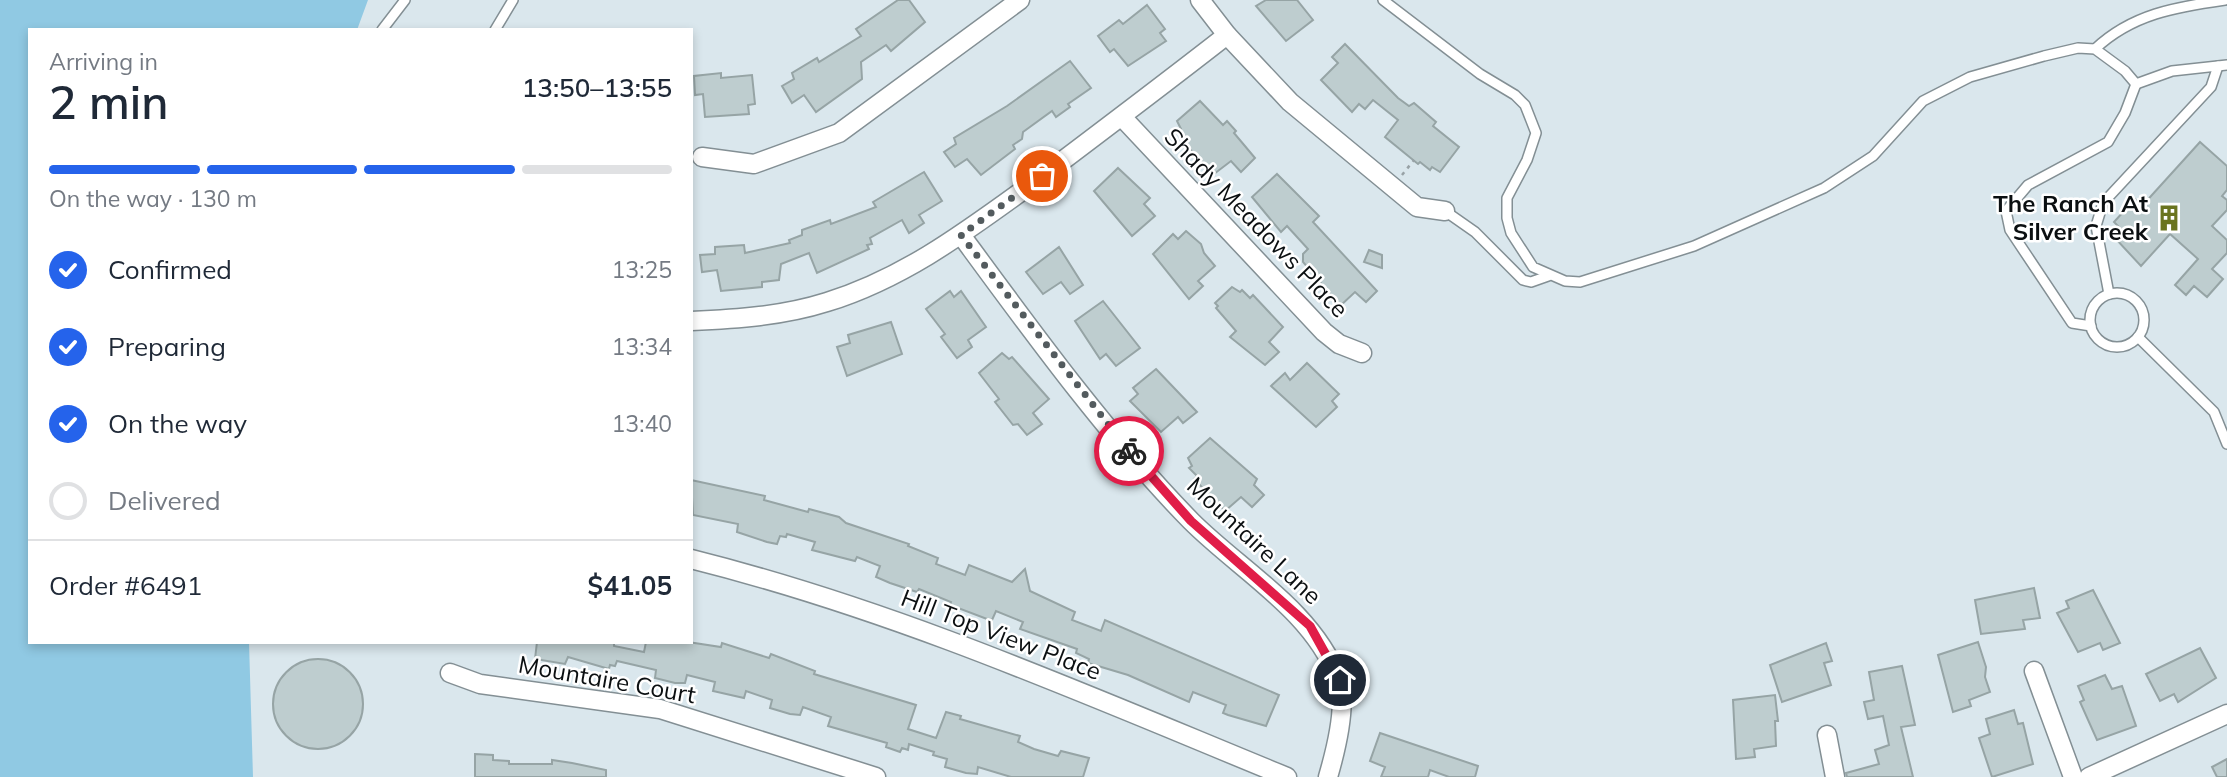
<!DOCTYPE html>
<meta charset="utf-8">
<style>
body{margin:0;font-family:Mulish,sans-serif;background:#f6f6f7;color:#1f2937;height:100vh;display:flex;flex-direction:column;font-size:26px;white-space:nowrap}
*{box-sizing:border-box;margin:0}
p{font-size:23px;color:#747a83}
.icon{flex:none;width:38px;height:38px;fill:none;stroke:currentColor;stroke-width:2;stroke-linecap:round;stroke-linejoin:round}
.map{position:relative;flex:1;overflow:hidden}
.sheet{position:absolute;left:28px;top:28px;width:665px;height:616px;display:flex;flex-direction:column;background:#fff;border-radius:0px;box-shadow:0 4px 10px #0003}
.sheet>*{flex:none}
.pin{position:absolute;display:grid;place-items:center;width:60px;height:60px;color:#fff;margin:-30px;border:4px solid #fff;border-radius:50%;box-shadow:0 2px 7px #0007}
.courier{position:absolute;display:grid;place-items:center;width:70px;height:70px;margin:-35px;border:5px solid #e11d48;border-radius:50%;background:#fff;color:#222;box-shadow:0 2px 9px #0007}
.overview em{font-style:normal;font-weight:600}
.overview div{display:flex;flex-direction:column-reverse}
.overview{display:flex;align-items:center;justify-content:space-between;height:119px;padding:0 21px}
h1{font-size:46px;font-weight:600;line-height:52px}
.bar{display:grid;grid-template-columns:repeat(4,1fr);gap:10px 7px;align-content:center;height:84px;padding:0 21px}
.bar i{height:9px;border-radius:5px;background:#e0e1e3}
.bar .on{background:#2563eb}
.bar p{grid-column:span 4}
.line{display:flex;align-items:center;gap:18px;padding:0 21px;border-top:2px solid #e0e1e3}
.line div{flex:1}
ol{padding:0 21px;list-style:none}
li{display:flex;align-items:center;gap:21px;height:77px}
li p{margin-inline-start:auto}
li .icon{padding:7px;border-radius:50%;background:#2563eb;color:#fff;stroke-width:4}
li:last-child{color:#747a83}
li i{width:38px;height:38px;border:4px solid #e0e1e3;border-radius:50%}
.map>svg:first-child{display:block}
.green{fill:#90c9e3}
.building{fill:#becdcf;stroke:#96a4a5;stroke-width:2}
.lines{fill:none;stroke-linecap:round;stroke-linejoin:round}
.service-casing{stroke:#838f94;stroke-width:12}
.minor-casing{stroke:#838f94;stroke-width:21}
.path{stroke:#98a2a6;stroke-width:2.5;stroke-dasharray:3.5 5;stroke-linecap:butt}
.service{stroke:#fff;stroke-width:9}
.minor{stroke:#fff;stroke-width:18}
.done{stroke:#535b5e;stroke-width:7;stroke-dasharray:0 12.6}
.route{stroke:#e11d48;stroke-width:9}
.labels{text-anchor:middle;stroke-width:5;stroke-linejoin:round;paint-order:stroke}
.poi-label{font-size:24px;font-weight:bold;fill:#0b0f11;stroke:#fff;text-anchor:end}
.street-label{font-size:24px;fill:#0b0f11;stroke:#fff}
</style>
<div class="map">
<svg width="2227" height="777" viewBox="0 0 2227 777">
<rect width="100%" height="100%" fill="#dae7ed"/>
<polygon class="green" points="0,0 368,0 357,30 30,30 30,642 249,642 253,777 0,777"/>
<g class="building">
<polygon points="898,0 909,0 925,22 891,51 886,45 861,62 862,79 816,112 804,95 792,103 782,86 794,79 792,73 817,58 819,62 861,36 856,29"/>
<polygon points="1266,0 1297,0 1313,20 1286,41 1256,6"/>
<polygon points="1147,5 1165,29 1160,33 1166,41 1128,66 1114,49 1110,52 1098,36 1119,20 1123,24"/>
<polygon points="1345,44 1398,98 1409,106 1414,103 1436,122 1433,126 1459,147 1440,172 1432,167 1430,170 1420,162 1418,164 1385,137 1398,120 1373,100 1365,109 1359,104 1352,112 1321,80 1338,63 1332,57"/>
<polygon points="1070,61 1091,88 1068,104 1070,107 1056,117 1052,111 1023,132 1022,139 1013,145 1015,149 981,175 967,159 955,167 944,152 956,144 954,138 1007,106"/>
<polygon points="721,73 721,78 752,75 755,104 748,105 749,114 705,117 703,94 695,95 694,76"/>
<polygon points="1200,101 1223,125 1227,121 1236,131 1234,133 1255,158 1241,172 1231,161 1214,174 1184,143 1187,140 1179,132 1181,129 1177,121"/>
<polygon points="2200,142 2227,166 2227,190 2222,196 2227,200 2227,210 2212,226 2227,240 2227,253 2212,269 2223,279 2207,297 2194,286 2186,295 2175,285 2198,259 2170,234 2141,266 2115,238 2122,230 2114,222 2135,199 2142,206"/>
<polygon points="1118,168 1150,198 1144,204 1155,216 1132,236 1094,191"/>
<polygon points="924,172 942,201 919,215 924,223 909,233 902,220 870,238 872,244 867,245 869,249 817,273 809,253 781,264 779,280 762,282 762,287 721,291 717,270 702,272 700,255 715,254 715,247 744,245 745,253 790,243 789,240 802,235 802,230 830,220 831,224 876,207 873,202"/>
<polygon points="1277,174 1319,216 1313,222 1377,291 1366,302 1355,292 1340,306 1303,262 1303,254 1308,249 1287,226 1281,232 1252,197"/>
<polygon points="1186,231 1201,244 1204,253 1215,266 1198,281 1203,286 1189,299 1153,254 1173,234 1178,239"/>
<polygon points="1059,247 1083,285 1070,294 1061,282 1043,294 1026,272"/>
<polygon points="1369,250 1382,255 1382,268 1364,262"/>
<polygon points="1232,287 1240,292 1242,290 1250,298 1253,295 1283,327 1269,342 1279,352 1265,365 1230,337 1236,331 1216,308 1218,306 1215,303"/>
<polygon points="950,291 954,297 961,291 986,327 968,340 972,347 957,358 941,337 945,334 926,309"/>
<polygon points="1103,301 1140,348 1116,366 1106,354 1100,359 1075,321"/>
<polygon points="891,322 902,354 847,376 837,347 850,343 848,335"/>
<polygon points="1002,353 1009,359 1012,357 1049,399 1033,413 1042,424 1027,435 1018,424 1013,425 995,402 999,399 979,373"/>
<polygon points="1307,363 1339,394 1332,401 1337,407 1316,427 1271,386 1285,373 1290,380"/>
<polygon points="1156,369 1197,412 1183,423 1178,417 1161,432 1130,401 1138,394 1133,388"/>
<polygon points="1210,438 1257,479 1254,485 1264,495 1252,507 1241,497 1225,511 1194,479 1197,476 1189,468 1192,466 1188,458"/>
<polygon points="691,480 765,496 764,500 808,512 809,509 839,517 846,523 909,544 908,546 938,558 936,564 965,575 969,565 1012,582 1025,569 1030,591 1075,612 1072,620 1101,631 1105,620 1279,695 1266,726 1228,715 1223,713 1226,705 1193,692 1189,702 1128,675 1088,663 1089,659 1076,653 1077,649 1020,629 1023,622 996,611 992,620 987,619 950,605 951,602 919,589 917,592 890,583 876,577 880,566 857,557 855,561 812,550 815,542 787,534 786,537 780,536 777,544 767,542 737,532 738,524 693,515"/>
<polygon points="2034,588 2040,618 2023,620 2025,629 1981,634 1975,600"/>
<polygon points="2093,590 2120,643 2103,650 2100,643 2078,652 2057,613 2069,608 2066,601"/>
<polygon points="537,642 614,642 614,646 644,652 646,642 688,642 721,647 722,643 769,658 771,654 815,671 814,674 916,705 908,729 936,738 946,712 961,716 960,719 1020,736 1018,742 1034,749 1058,756 1061,751 1089,758 1083,777 1011,777 978,767 977,774 966,773 945,767 947,759 933,755 934,752 909,744 908,750 902,748 900,752 886,747 887,743 828,726 831,717 803,707 800,715 790,714 770,708 772,700 746,691 744,698 713,691 715,682 687,675 685,683 675,683 655,678 656,670 617,661 615,666 610,665 609,669 568,657 565,664 535,659"/>
<polygon points="1978,642 1986,667 1985,677 1990,692 1969,700 1971,706 1953,712 1938,655"/>
<polygon points="1826,643 1832,661 1824,663 1831,685 1782,702 1770,665"/>
<polygon points="2200,648 2216,678 2178,702 2174,694 2160,701 2146,674"/>
<circle cx="318" cy="704" r="45"/>
<polygon points="1902,666 1915,725 1901,727 1913,777 1847,777 1846,773 1879,764 1875,750 1889,745 1883,716 1868,719 1864,702 1874,700 1869,672"/>
<polygon points="2105,675 2112,689 2122,686 2136,726 2097,740 2080,702 2084,700 2078,686"/>
<polygon points="1775,695 1778,721 1775,721 1776,746 1754,749 1755,757 1736,759 1733,700"/>
<polygon points="2014,710 2018,724 2023,723 2033,764 1992,777 1979,738 1990,734 1986,719"/>
<polygon points="1380,733 1478,766 1475,777 1449,777 1430,770 1428,777 1381,777 1385,767 1370,761"/>
<polygon points="475,754 493,755 493,760 509,761 509,764 552,764 552,760 572,763 606,770 606,777 475,777"/>
<polygon points="2227,759 2227,777 2217,777 2212,767"/>
</g>
<g class="lines">
<g class="service-casing">
<g id="service">
<polyline points="1383,0 1480,74 1515,95 1525,105 1536,133 1527,160 1507,198 1507,218 1511,233 1533,267 1565,281 1580,282 1694,246 1824,188 1873,156 1923,101 1970,77 2044,56 2078,48 2095,49 2125,71 2136,84 2125,113 2108,142 2028,185 2006,211 2010,230 2072,323 2091,326"/>
<polyline points="382,30 405,0"/>
<polyline points="495,30 513,0"/>
<path d="M2095,49C2132,14 2176,7 2225,0"/>
<polyline points="2136,84 2172,71 2227,65"/>
<polyline points="1445,211 1475,232 1523,280 1531,282 1548,276"/>
<circle cx="2117" cy="320" r="27"/>
<polyline points="2109,294 2096,226 2103,203 2211,87 2218,66"/>
<polyline points="2138,337 2214,412 2227,444"/>
</g>
</g>
<g class="minor-casing">
<g id="minor">
<polyline points="1200,0 1227,35 1290,102 1417,207 1445,211"/>
<polyline points="1122,117 1324,332 1339,344 1362,353"/>
<polyline points="702,157 754,164 839,133 1020,0"/>
<path d="M961,235C1033,333 1106,434 1191,521C1241,571 1312,610 1338,678C1348,703 1335,753 1328,777"/>
<path d="M691,321C737,319 783,316 827,302C905,278 968,230 1033,183C1098,134 1163,85 1227,35"/>
<path d="M691,559C899,611 1089,696 1287,777"/>
<polyline points="2034,671 2073,777"/>
<polyline points="450,673 480,684 660,709 876,777"/>
<polyline points="1827,735 1835,777"/>
<polyline points="2089,777 2227,714"/>
</g>
</g>
<polyline class="path" points="1402,175 1414,160"/>
<use href="#service" class="service"/>
<use href="#minor" class="minor"/>
</g>
<g class="lines">
<polyline class="done" points="1042,176 961,235 1129,451"/>
<polyline class="route" points="1129,451 1191,521 1310,626 1340,680"/>
</g>
<defs>
<g id="building-bare" transform="scale(2.1)"><path d="M-4-6H4V6H1V3H-1V6H-4ZM-2.5-4.3h1.7v1.8h-1.7ZM.8-4.3h1.7v1.8H.8ZM-2.5-1h1.7V.8h-1.7ZM.8-1h1.7V.8H.8Z" fill="#6a741f" stroke="#fff" stroke-width="2.5" paint-order="stroke"/></g>
</defs>
<g fill-rule="evenodd">
<use href="#building-bare" x="2169" y="218"/>
</g>
<g class="labels">
<g class="poi-label">
<text x="2148" y="212">The Ranch At<tspan x="2148" dy="28">Silver Creek</tspan></text>
</g>
<g class="street-label">
<text transform="translate(1256 223) rotate(46)" y="8">Shady Meadows Place</text>
<text transform="translate(1254 541) rotate(43)" y="8">Mountaire Lane</text>
<text transform="translate(1001 635) rotate(21)" y="8">Hill Top View Place</text>
<text transform="translate(607 680) rotate(10)" y="8">Mountaire Court</text>
</g>
</g>
</svg>
<div class="pin" style="left:1042px;top:176px;background:#ea580c"><svg class="icon" aria-label="bag" viewBox="0 0 24 24"><path d="M5 8h14l-1 12H6zM9 8a3 3 0 0 1 6 0"/></svg></div>
<div class="pin" style="left:1340px;top:680px;background:#1f2937"><svg class="icon" aria-label="home" viewBox="0 0 24 24"><path d="M3 11l9-7 9 7M6 9v11h12V9"/></svg></div>
<div class="courier" style="left:1129px;top:451px"><svg class="icon" aria-label="bike" viewBox="0 0 24 24"><circle cx="6" cy="16" r="4"/><circle cx="18" cy="16" r="4"/><path d="M6 16l4-8h5l3 8M10 8l3 8H6M13 5h3"/></svg></div>
<section class="sheet">
<div class="overview"><div><h1>2 min</h1><p>Arriving in</p></div><em>13:50–13:55</em></div>
<div class="bar"><i class="on"></i><i class="on"></i><i class="on"></i><i></i><p>On the way · 130 m</p></div>
<ol>
<li><svg class="icon" aria-label="check" viewBox="0 0 24 24"><path d="M5 12l5 5 9-10"/></svg>Confirmed<p>13:25</p></li>
<li><svg class="icon" aria-label="check" viewBox="0 0 24 24"><path d="M5 12l5 5 9-10"/></svg>Preparing<p>13:34</p></li>
<li><svg class="icon" aria-label="check" viewBox="0 0 24 24"><path d="M5 12l5 5 9-10"/></svg>On the way<p>13:40</p></li>
<li><i></i>Delivered</li>
</ol>
<div class="line" style="height:91px"><div>Order #6491</div><b>$41.05</b></div>
</section>
</div>
